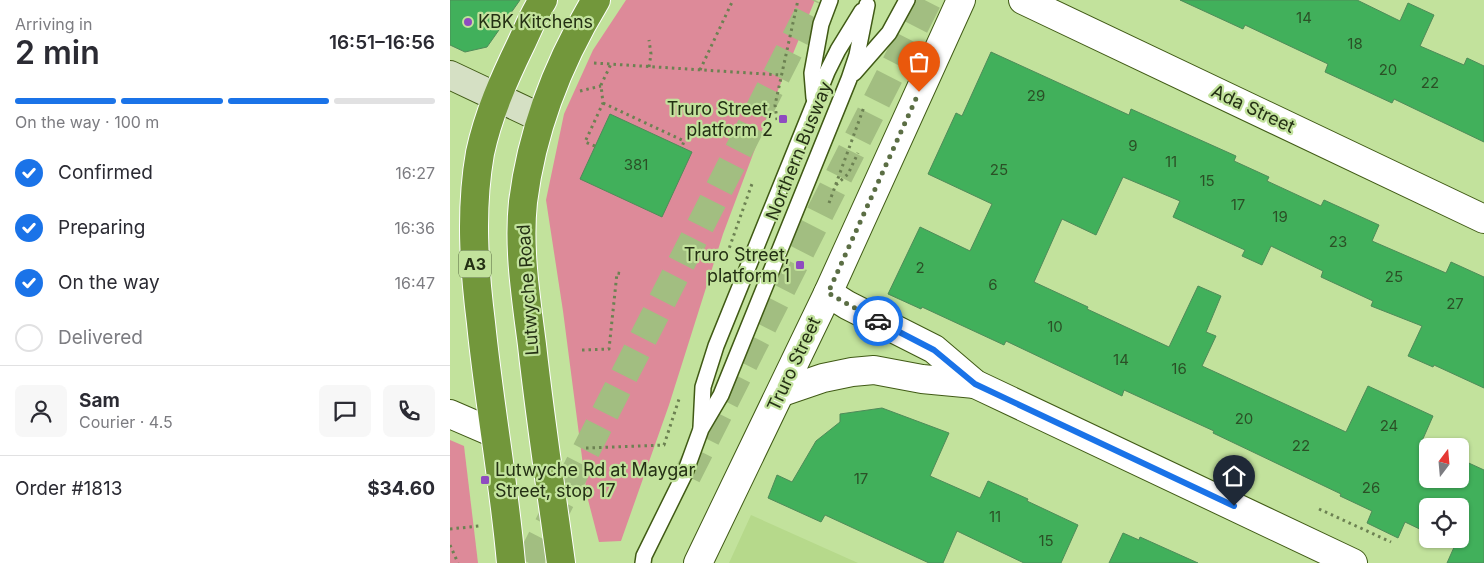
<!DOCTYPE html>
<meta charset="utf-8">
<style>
body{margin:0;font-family:Inter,sans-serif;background:#f7f7f7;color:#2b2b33;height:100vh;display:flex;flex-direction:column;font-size:19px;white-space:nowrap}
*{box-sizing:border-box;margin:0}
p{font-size:16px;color:#7c7c81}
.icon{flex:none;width:28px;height:28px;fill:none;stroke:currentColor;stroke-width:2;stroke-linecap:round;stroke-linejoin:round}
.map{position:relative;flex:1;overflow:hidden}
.side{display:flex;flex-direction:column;background:#fff;width:450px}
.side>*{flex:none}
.needle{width:32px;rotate:16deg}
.fabs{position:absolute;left:969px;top:438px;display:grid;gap:10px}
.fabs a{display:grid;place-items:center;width:50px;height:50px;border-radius:8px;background:#fff;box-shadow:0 1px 4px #0004;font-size:25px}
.pin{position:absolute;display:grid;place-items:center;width:42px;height:42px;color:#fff;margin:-51px -21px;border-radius:50% 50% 50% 0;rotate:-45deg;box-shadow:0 0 5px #0007}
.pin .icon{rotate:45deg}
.courier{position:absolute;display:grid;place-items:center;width:50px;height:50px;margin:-25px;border:4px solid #1a73e8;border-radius:50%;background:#fff;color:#222;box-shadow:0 1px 6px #0007}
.head em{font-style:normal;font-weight:600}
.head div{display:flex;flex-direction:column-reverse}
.head{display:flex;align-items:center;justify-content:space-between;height:85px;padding:0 15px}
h1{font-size:32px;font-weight:600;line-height:38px}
.bar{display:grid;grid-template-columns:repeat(4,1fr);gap:8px 5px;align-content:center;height:60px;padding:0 15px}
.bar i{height:6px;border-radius:4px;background:#e1e1e2}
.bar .on{background:#1a73e8}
.bar p{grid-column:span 4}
.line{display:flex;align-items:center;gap:12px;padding:0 15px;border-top:1px solid #e1e1e2}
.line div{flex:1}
.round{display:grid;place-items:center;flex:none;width:52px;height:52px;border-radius:8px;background:#f7f7f7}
ol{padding:0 15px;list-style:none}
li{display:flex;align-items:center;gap:15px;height:55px}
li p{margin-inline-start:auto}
li .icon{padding:5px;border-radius:50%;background:#1a73e8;color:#fff;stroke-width:4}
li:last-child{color:#7c7c81}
li i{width:28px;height:28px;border:2px solid #e1e1e2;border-radius:50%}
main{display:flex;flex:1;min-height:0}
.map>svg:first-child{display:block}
.built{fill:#b6d98b}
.green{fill:#dd8a99}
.building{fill:#41b05b;stroke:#4f8b59}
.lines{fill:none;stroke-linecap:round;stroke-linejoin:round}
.highway-tunnel{stroke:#a2be81;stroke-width:28;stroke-dasharray:28 14;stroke-linecap:butt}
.lane-casing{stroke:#405a15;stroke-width:18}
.street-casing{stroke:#405a15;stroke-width:30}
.secondary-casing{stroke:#405a15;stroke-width:30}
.highway-casing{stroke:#fff;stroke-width:30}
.path{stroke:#6c8152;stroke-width:3;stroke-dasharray:2.5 4;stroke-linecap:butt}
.lane{stroke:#fff;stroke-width:15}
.street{stroke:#fff;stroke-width:28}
.secondary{stroke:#d5e0c4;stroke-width:28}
.highway{stroke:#72973b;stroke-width:28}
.done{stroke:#5b6e44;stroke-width:5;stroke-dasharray:0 9}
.route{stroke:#1a73e8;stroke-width:6}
.poi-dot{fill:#8f4bc0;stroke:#c2e29c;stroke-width:2}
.labels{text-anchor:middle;stroke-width:4.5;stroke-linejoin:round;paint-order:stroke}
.number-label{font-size:15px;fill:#2b5026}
.shield{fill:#c2e29c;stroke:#53653d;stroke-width:1}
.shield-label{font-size:16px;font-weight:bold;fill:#243014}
.poi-label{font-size:18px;fill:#243014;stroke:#c2e29c;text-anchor:start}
.street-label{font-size:18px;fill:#243014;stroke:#c2e29c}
</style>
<main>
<section class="side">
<div class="head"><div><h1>2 min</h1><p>Arriving in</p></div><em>16:51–16:56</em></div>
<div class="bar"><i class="on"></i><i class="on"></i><i class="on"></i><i></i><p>On the way · 100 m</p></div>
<ol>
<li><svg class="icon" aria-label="check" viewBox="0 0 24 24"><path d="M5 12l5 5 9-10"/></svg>Confirmed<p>16:27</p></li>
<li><svg class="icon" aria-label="check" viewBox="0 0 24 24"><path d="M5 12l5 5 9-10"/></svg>Preparing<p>16:36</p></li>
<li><svg class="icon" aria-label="check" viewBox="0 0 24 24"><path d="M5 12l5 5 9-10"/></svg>On the way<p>16:47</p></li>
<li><i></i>Delivered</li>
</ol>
<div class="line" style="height:90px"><a class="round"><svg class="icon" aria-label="person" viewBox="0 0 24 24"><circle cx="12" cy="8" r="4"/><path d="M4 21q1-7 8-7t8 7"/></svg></a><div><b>Sam</b><p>Courier · 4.5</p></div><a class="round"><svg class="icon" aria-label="chat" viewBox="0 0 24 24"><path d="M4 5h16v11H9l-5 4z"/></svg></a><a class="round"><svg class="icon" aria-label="phone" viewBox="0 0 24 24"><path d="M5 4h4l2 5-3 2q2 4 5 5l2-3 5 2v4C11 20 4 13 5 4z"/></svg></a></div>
<div class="line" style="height:65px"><div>Order #1813</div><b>$34.60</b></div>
</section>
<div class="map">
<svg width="1034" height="563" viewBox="0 0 1034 563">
<rect width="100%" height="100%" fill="#c2e29c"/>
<polygon class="built" points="301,515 408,563 279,563"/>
<g class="green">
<polygon points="176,0 365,0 317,117 273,234 219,405 171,541 149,542 137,496 113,311 96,200 114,114 143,50"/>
<polygon points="0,440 14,446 28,563 0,563"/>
</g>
<g class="building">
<polygon points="0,0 70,0 37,47 15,52 0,45"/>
<polygon points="730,0 907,0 950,21 958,3 984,15 970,46 1014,65 1017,58 1034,66 1034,142 944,99 942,103 875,72 878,64 795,25 793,29"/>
<polygon points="541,52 679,115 681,109 757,143 786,156 784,161 819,177 817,181 871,206 874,200 929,225 922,241 996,273 1001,262 1034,277 1034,388 984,365 983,367 958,356 972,326 921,306 923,301 871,277 873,271 821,246 812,265 792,256 795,250 723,217 730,201 673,177 646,235 612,219 584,282 638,307 637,309 719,347 748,286 771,296 756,332 766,336 752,366 896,432 918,386 983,416 972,441 983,446 978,446 978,479 1010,479 1010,459 1034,470 1034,563 997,563 1005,545 991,539 1010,539 1010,506 978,506 978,533 955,522 948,538 917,523 922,511 890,496 891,494 763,433 764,431 674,390 672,396 556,341 554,345 472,307 471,309 438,294 470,227 520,251 542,204 478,174 506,113 512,116"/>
<polygon points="160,114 242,152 212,217 130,179"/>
<polygon points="432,408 499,433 480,476 530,498 538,481 578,499 577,501 628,525 611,563 574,563 507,531 493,563 479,563 375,515 371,522 318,498 327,475 342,482 366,441 390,422 390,414"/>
<polygon points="673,533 689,540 690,537 748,563 659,563"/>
</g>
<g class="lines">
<g class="highway-tunnel">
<polyline points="237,476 478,0"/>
<polyline points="79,563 365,0"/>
</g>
<g class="lane-casing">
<g id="lane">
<polyline points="404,73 439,33 457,0"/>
<polyline points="364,98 362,73 371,24 380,0"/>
<polyline points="251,427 253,387 266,346 377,72 388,50 412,11"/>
<polyline points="193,563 194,556 235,473 251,429 271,395 399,79 407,55 417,5"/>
</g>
</g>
<g class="street-casing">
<g id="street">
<polyline points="573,0 1034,219"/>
<polyline points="378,293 397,305 484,349 525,384 903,563"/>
<polyline points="332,392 373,378 402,372 424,370 472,379 525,384"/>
<polyline points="0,414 44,433"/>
<polyline points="248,563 378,293 511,0"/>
</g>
</g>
<g class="secondary-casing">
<polyline id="secondary" points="0,75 91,118"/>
</g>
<g class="highway-casing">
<g id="highway">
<path d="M61,563C54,483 39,403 31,323C24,267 20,210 30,153C38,115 54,79 71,44C78,29 84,14 93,0"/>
<path d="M111,563C101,490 90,418 82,345C76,298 68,249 73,202C82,130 109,61 146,0"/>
</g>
</g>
<g class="path">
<polyline points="144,63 331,75"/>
<polyline points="199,67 201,54 199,40"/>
<polyline points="250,70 283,0"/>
<polyline points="130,91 151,86"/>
<polyline points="153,103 234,141 232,147"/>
<polyline points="327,120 325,105 348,0"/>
<polyline points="145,146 135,142 153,103 151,85 161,64"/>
<polyline points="386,185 398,174 408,153"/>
<polyline points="379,203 414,107"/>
<polyline points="275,260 303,181"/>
<polyline points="132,350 159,349 167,273 174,274"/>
<polyline points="136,448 214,445 230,396"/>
<polyline points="869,509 941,542"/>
<polyline points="0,529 29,526"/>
<polyline points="0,545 8,563"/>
</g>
<use href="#lane" class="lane"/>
<use href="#street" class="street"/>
<use href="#secondary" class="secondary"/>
<use href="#highway" class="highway"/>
</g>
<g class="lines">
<polyline class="done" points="428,321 378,293 469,92"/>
<polyline class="route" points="428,321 484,350 525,384 784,506"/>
</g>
<g class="poi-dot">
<circle cx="18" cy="22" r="5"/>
<rect x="328" y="114" width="10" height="10" rx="2.5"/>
<rect x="345" y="260" width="10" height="10" rx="2.5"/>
<rect x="30" y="475" width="10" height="10" rx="2.5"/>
</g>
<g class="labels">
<g class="number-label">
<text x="854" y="23">14</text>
<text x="905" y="49">18</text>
<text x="938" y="75">20</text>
<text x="980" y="88">22</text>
<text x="586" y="101">29</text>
<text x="683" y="151">9</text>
<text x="721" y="167">11</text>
<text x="186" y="170">381</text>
<text x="549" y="175">25</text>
<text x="757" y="186">15</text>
<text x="788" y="210">17</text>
<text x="830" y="222">19</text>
<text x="888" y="247">23</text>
<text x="470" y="273">2</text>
<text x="944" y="282">25</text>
<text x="543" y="290">6</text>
<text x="1005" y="309">27</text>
<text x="605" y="332">10</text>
<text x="671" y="365">14</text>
<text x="729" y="374">16</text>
<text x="794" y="424">20</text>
<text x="939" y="431">24</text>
<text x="851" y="451">22</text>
<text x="411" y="484">17</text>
<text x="921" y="493">26</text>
<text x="545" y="522">11</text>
<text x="596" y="546">15</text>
</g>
<rect class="shield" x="9" y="250.5" width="32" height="27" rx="4"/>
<g class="shield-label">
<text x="25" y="270">A3</text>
</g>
<g class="poi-label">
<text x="28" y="28">KBK Kitchens</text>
<text x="323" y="115" text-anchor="end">Truro Street,<tspan x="323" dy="21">platform 2</tspan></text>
<text x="340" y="261" text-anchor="end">Truro Street,<tspan x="340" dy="21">platform 1</tspan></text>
<text x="45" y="476">Lutwyche Rd at Maygar<tspan x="45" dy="21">Street, stop 17</tspan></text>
</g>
<g class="street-label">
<text transform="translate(803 109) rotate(25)" y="6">Ada Street</text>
<text transform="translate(349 151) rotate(-68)" y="6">Northern Busway</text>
<text transform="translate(78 290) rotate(-94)" y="6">Lutwyche Road</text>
<text transform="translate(344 364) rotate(-65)" y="6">Truro Street</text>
</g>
</g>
</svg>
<div class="fabs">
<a><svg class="needle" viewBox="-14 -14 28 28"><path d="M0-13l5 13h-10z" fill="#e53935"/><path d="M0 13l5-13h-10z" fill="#7c7c81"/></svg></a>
<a><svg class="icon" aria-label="locate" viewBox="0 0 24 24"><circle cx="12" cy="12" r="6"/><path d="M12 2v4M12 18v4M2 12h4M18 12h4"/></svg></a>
</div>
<div class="pin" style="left:469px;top:92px;background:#ea580c"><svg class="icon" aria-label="bag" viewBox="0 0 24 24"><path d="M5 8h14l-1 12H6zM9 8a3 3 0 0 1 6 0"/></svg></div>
<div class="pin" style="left:784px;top:506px;background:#1f2937"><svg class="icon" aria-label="home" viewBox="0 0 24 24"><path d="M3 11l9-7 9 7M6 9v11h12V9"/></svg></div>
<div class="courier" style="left:428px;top:321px"><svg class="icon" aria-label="car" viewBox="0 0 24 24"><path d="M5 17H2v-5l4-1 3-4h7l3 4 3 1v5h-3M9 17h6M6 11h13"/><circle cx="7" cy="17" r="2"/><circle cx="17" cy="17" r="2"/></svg></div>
</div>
</main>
